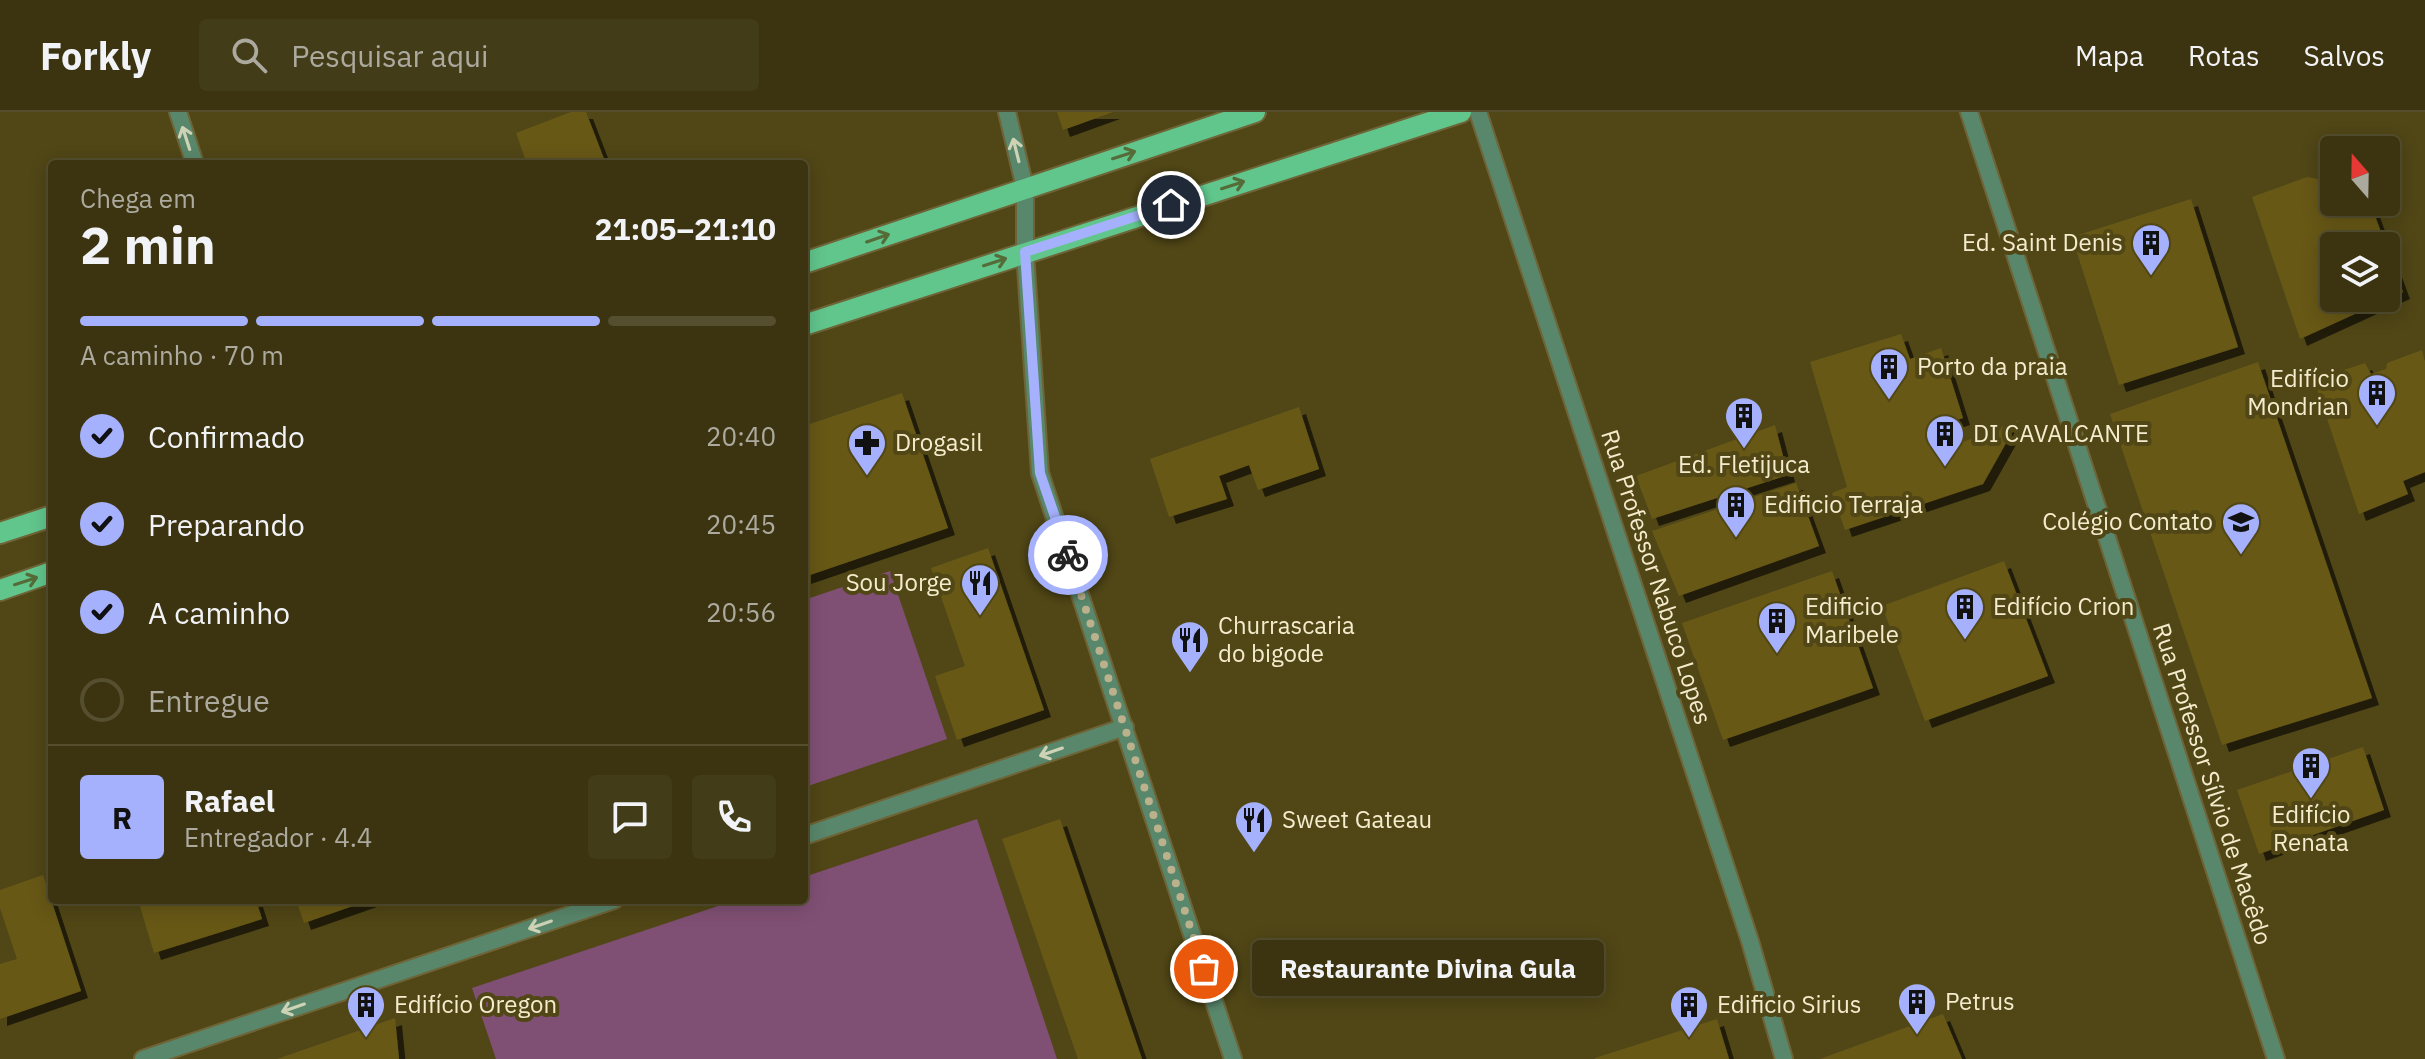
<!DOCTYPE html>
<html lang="pt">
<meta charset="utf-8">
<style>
body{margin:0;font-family:"IBM Plex Sans",sans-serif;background:#433c19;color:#f1f3f6;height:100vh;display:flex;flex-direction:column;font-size:30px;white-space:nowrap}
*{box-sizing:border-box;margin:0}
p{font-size:26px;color:#acaa9f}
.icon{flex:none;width:44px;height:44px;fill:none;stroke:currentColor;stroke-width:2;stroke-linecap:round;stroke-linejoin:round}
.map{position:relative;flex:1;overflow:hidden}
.side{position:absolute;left:48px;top:48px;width:760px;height:744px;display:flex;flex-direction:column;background:#3c3410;border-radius:8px;box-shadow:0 4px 20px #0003,0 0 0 2px #554f30}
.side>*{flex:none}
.needle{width:52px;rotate:340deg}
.buttons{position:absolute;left:2320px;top:24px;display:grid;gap:16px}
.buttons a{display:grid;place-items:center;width:80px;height:80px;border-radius:8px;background:#3c3410;box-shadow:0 4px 20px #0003,0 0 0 2px #554f30;font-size:40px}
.pin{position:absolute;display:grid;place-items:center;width:68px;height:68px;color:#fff;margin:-34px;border:4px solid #fff;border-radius:50%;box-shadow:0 2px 8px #0007}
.courier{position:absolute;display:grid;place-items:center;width:80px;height:80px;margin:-40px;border:6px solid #a5b1fc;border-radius:50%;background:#fff;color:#222;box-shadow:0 2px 10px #0007}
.bubble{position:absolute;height:56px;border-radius:8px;background:#3c3410;box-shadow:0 4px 20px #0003,0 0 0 2px #554f30;font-size:26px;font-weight:700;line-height:56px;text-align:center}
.headline em{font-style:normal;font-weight:700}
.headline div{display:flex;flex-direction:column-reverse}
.headline{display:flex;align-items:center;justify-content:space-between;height:136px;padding:0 32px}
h1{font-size:52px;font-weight:700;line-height:60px}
.bar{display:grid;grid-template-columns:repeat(4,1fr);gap:12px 8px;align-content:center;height:96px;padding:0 32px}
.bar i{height:10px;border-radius:6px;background:#554f30}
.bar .on{background:#a5b1fc}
.bar p{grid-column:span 4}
.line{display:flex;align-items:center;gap:20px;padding:0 32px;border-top:2px solid #554f30}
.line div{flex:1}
.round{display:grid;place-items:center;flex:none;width:84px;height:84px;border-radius:8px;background:#433c19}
ol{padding:0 32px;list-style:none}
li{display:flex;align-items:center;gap:24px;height:88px}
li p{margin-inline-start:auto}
li .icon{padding:8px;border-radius:50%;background:#a5b1fc;color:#111;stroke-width:4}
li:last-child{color:#acaa9f}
li i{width:44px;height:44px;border:4px solid #554f30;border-radius:50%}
header{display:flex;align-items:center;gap:48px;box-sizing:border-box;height:112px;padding:0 40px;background:#3c3410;border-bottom:2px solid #554f30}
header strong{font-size:38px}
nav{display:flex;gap:44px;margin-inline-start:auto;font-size:28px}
.search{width:560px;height:72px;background:#433c19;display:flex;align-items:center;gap:20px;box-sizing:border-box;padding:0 28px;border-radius:8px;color:#acaa9f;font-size:30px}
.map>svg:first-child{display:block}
.green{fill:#805074}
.building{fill:#675918;filter:url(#shadow)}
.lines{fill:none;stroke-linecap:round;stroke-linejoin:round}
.minor-casing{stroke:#6e6437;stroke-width:20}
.tertiary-casing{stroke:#6e6437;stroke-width:20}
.primary-casing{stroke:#6e6437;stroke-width:24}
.minor{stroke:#59876b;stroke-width:16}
.tertiary{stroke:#59876b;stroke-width:16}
.primary{stroke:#61c68c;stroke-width:20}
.oneway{stroke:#cdd3b4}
.oneway2{stroke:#556c39}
.done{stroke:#bbb28d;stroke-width:8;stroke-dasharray:0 14.4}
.route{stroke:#a5b1fc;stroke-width:10}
.labels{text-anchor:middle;stroke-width:8;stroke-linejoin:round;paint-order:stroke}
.poi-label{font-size:24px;fill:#f4eccd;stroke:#504616;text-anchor:start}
.street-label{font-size:24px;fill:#f4eccd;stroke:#504616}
</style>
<header>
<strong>Forkly</strong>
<div class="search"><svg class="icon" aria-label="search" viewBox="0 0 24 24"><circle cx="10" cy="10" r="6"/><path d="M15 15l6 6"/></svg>Pesquisar aqui</div>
<nav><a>Mapa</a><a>Rotas</a><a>Salvos</a></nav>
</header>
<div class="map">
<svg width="2425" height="947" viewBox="0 0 2425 947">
<defs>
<filter id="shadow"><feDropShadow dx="7" dy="7" stdDeviation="0" flood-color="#0009"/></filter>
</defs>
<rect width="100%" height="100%" fill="#504616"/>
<g class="green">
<polygon points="890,459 947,627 808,674 804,663 804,488"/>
<polygon points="977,707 1057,947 496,947 472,876 736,788 804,788 804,765"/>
</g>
<g class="building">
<polygon points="571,0 586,0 606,52 527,52 516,21"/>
<polygon points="1057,0 1113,0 1063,18"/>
<polygon points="2307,65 2334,70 2334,90 2370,90 2386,134 2334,134 2334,186 2386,186 2386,134 2403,180 2300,227 2252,85"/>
<polygon points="2191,87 2238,235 2119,273 2072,125"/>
<polygon points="1901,222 1910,247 1941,236 1963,306 1933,316 1940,339 2019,308 1983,372 1845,418 1832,381 1847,375 1810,250"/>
<polygon points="2422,238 2425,249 2425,360 2403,369 2408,382 2359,402 2314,268 2365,251 2371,262 2386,257 2387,251"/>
<polygon points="2258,250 2372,586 2222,633 2110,302"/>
<polygon points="902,281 948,416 804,465 804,314"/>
<polygon points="1299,295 1319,357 1258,378 1249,353 1219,364 1227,387 1169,405 1150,347"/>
<polygon points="1775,313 1788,363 1652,407 1636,364"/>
<polygon points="1796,371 1819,434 1679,484 1652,419"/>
<polygon points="988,436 1044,598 957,628 935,564 965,554 931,456"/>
<polygon points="2004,449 2048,564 1925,609 1882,494"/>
<polygon points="1832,459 1873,576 1723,628 1682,511"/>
<polygon points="2363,635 2384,698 2259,742 2237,678"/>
<polygon points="1060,707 1142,947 1078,947 1002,727"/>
<polygon points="43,763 81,879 0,907 0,852 17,847 0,796 0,778"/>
<polygon points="138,788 256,788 262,807 154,841"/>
<polygon points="296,788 370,788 304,811"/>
<polygon points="1943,902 1962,947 1820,947"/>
<polygon points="395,906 399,947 277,947"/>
<polygon points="1717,907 1729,947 1595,947 1595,946"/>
</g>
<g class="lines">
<g class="minor-casing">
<g id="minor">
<polyline points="178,0 195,52"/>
<polyline points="1007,0 1025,76"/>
<polyline points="1478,0 1750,829 1784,947"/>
<polyline points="1969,0 2276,947"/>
<polyline points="804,724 1125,615"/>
<polyline points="143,947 614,788"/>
</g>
</g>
<g class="tertiary-casing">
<polyline id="tertiary" points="1025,76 1025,140 1040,361 1233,947"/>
</g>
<g class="primary-casing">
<g id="primary">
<polyline points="804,151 1255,0"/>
<polyline points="804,213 1461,0"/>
<polyline points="0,421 52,404"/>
<polyline points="0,478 52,460"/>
</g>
</g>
<use href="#minor" class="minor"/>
<use href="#tertiary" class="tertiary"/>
<use href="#primary" class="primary"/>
</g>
<defs><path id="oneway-shaft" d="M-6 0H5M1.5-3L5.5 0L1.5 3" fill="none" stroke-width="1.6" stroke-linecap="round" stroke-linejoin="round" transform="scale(2)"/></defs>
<g class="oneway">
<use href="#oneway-shaft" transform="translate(186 26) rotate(-108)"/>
<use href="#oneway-shaft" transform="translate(1016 38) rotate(-104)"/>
<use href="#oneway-shaft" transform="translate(1051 640) rotate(161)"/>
<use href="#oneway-shaft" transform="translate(540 813) rotate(161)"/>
<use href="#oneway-shaft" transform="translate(293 896) rotate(161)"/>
</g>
<g class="oneway2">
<use href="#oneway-shaft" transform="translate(1124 43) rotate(-18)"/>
<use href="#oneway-shaft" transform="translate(1233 73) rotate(-18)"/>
<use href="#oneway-shaft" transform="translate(878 126) rotate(-19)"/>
<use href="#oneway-shaft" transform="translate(995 150) rotate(-18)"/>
<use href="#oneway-shaft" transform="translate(26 469) rotate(-18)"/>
</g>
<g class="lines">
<polyline class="done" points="1068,443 1204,857"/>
<polyline class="route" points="1068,443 1040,361 1025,140 1171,93"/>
</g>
<defs>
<g id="building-pin" transform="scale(2)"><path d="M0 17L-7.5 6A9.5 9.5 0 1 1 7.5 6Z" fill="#a5b1fc" stroke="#504616"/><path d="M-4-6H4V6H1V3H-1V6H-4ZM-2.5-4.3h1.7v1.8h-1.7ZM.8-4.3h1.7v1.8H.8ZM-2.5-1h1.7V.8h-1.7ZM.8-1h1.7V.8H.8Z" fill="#111"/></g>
<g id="pharmacy-pin" transform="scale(2)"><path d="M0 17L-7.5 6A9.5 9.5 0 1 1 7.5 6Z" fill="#a5b1fc" stroke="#504616"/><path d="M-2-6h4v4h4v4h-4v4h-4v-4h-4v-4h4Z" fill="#111"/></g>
<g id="school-pin" transform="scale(2)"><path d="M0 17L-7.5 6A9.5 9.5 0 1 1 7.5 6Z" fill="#a5b1fc" stroke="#504616"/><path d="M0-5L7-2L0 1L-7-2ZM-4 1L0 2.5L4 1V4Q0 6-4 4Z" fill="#111"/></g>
<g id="restaurant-pin" transform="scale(2)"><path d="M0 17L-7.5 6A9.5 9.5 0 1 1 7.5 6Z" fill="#a5b1fc" stroke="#504616"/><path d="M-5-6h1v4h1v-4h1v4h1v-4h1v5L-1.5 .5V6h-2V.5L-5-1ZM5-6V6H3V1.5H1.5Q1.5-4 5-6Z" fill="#111"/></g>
</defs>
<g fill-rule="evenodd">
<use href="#building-pin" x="2151" y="131"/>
<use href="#building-pin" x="1889" y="255"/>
<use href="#building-pin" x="2377" y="281"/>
<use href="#building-pin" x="1744" y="304"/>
<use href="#building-pin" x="1945" y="322"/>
<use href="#pharmacy-pin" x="867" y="331"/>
<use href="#building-pin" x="1736" y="393"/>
<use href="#school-pin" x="2241" y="410"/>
<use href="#restaurant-pin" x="980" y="471"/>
<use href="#building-pin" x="1965" y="495"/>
<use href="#building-pin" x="1777" y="509"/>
<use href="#restaurant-pin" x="1190" y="528"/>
<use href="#building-pin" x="2311" y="654"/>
<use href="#restaurant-pin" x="1254" y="708"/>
<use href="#building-pin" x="1917" y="890"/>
<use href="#building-pin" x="366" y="893"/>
<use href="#building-pin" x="1689" y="893"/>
</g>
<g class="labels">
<g class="poi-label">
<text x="2123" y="139" text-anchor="end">Ed. Saint Denis</text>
<text x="1917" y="263">Porto da praia</text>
<text x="2349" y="275" text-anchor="end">Edifício<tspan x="2349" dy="28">Mondrian</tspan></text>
<text x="1973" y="330">DI CAVALCANTE</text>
<text x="895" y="339">Drogasil</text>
<text x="1744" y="361" text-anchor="middle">Ed. Fletijuca</text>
<text x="1764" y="401">Edificio Terraja</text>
<text x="2213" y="418" text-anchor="end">Colégio Contato</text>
<text x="952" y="479" text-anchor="end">Sou Jorge</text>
<text x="1805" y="503">Edificio<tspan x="1805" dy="28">Maribele</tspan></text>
<text x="1993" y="503">Edifício Crion</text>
<text x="1218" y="522">Churrascaria<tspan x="1218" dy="28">do bigode</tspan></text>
<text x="2311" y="711" text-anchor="middle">Edifício<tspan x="2311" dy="28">Renata</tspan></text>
<text x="1282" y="716">Sweet Gateau</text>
<text x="1945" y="898">Petrus</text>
<text x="394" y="901">Edifício Oregon</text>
<text x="1717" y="901">Edificio Sirius</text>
</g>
<g class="street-label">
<text transform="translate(1656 465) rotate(72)" y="8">Rua Professor Nabuco Lopes</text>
<text transform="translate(2212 672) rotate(72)" y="8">Rua Professor Sílvio de Macêdo</text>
</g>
</g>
</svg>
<div class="buttons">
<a><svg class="needle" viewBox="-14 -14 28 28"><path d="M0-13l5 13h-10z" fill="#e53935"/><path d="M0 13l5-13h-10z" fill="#acaa9f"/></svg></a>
<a><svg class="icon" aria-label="layers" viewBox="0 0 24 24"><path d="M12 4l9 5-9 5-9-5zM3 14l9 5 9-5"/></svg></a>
</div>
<div class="pin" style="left:1204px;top:857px;background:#ea580c"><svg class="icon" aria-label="bag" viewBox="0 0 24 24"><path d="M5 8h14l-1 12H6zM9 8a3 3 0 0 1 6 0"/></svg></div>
<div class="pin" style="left:1171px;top:93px;background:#1f2937"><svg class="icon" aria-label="home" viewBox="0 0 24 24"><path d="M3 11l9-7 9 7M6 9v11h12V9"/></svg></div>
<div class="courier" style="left:1068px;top:443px"><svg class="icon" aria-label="bike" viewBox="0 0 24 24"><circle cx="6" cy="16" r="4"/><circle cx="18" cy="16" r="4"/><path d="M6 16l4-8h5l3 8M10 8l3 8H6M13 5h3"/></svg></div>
<div class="bubble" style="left:1252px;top:828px;width:352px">Restaurante Divina Gula</div>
<section class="side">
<div class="headline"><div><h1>2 min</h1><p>Chega em</p></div><em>21:05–21:10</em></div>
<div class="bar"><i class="on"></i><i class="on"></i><i class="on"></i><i></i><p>A caminho · 70 m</p></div>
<ol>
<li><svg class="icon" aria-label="check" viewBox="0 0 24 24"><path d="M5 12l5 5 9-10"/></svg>Confirmado<p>20:40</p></li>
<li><svg class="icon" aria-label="check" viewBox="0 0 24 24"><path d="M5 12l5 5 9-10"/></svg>Preparando<p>20:45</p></li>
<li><svg class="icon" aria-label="check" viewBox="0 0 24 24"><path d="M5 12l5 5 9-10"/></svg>A caminho<p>20:56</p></li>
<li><i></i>Entregue</li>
</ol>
<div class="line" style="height:144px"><b class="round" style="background:#a5b1fc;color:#111">R</b><div><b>Rafael</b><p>Entregador · 4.4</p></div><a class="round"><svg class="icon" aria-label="chat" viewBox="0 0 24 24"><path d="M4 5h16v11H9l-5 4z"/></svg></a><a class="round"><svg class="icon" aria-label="phone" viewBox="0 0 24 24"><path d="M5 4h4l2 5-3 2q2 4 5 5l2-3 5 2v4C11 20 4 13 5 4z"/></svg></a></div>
</section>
</div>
